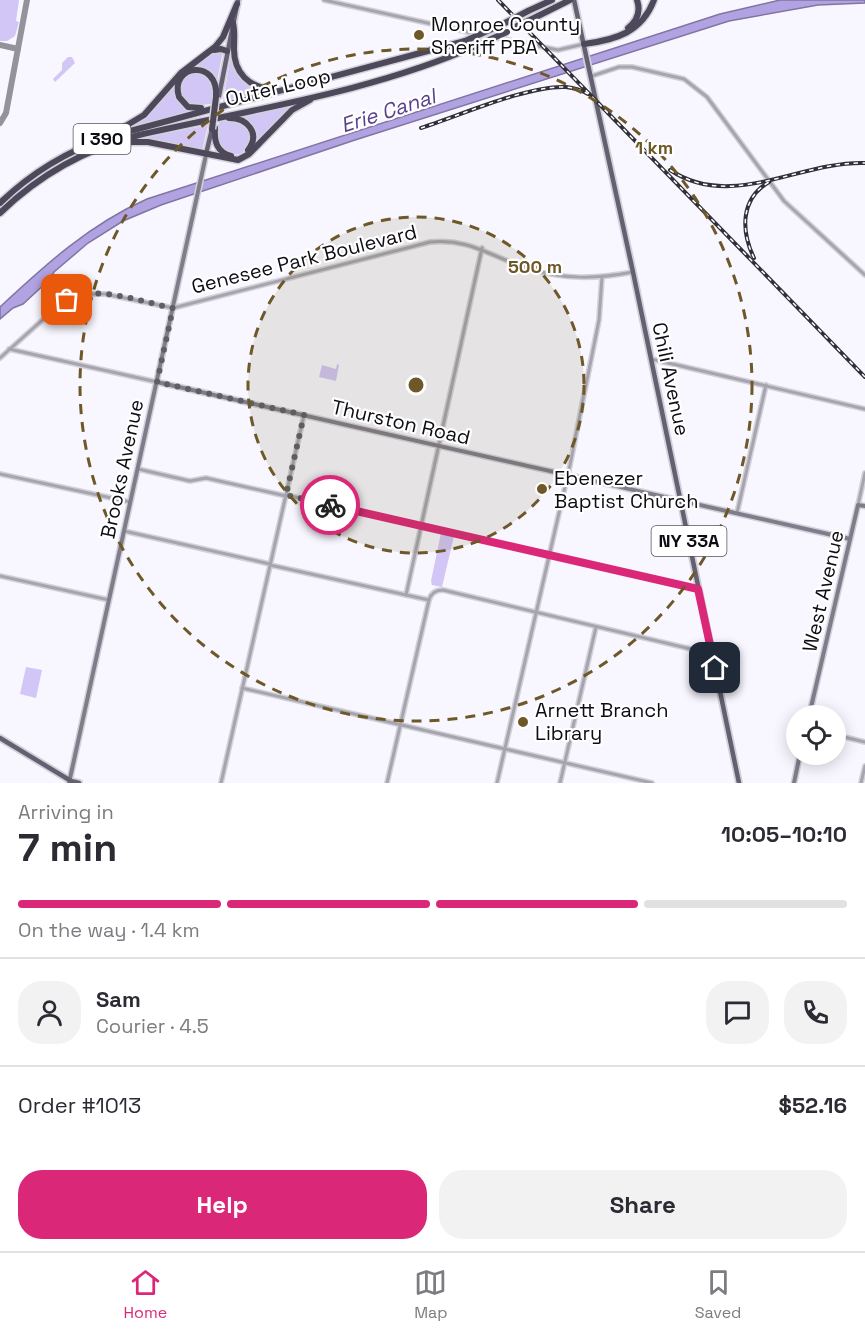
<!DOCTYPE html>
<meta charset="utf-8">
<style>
body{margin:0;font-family:"Space Grotesk",sans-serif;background:#f2f2f3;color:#2b2b33;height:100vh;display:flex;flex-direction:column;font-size:22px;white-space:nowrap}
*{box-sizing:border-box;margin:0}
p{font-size:20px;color:#7c7c81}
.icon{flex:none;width:33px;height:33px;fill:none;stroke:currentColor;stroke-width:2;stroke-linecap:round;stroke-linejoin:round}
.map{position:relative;height:783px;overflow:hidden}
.panel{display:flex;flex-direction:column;background:#fff;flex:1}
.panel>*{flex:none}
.tools{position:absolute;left:786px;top:705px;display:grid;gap:12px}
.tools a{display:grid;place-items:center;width:60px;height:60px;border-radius:50%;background:#fff;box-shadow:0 3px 15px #0003;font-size:30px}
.pin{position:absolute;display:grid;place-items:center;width:51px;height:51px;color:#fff;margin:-26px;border-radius:12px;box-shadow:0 3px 9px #0006}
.courier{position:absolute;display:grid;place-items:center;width:60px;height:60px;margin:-30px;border:4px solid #db2777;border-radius:50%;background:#fff;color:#222;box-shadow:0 2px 8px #0007}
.headline em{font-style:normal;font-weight:800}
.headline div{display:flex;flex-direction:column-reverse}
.headline{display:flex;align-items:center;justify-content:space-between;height:102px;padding:0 18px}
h1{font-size:39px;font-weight:800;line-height:45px}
.bar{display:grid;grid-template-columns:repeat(4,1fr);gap:9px 6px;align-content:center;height:72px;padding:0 18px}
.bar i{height:8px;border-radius:4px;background:#e1e1e2}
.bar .selected{background:#db2777}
.bar p{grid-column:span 4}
.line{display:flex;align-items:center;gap:15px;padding:0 18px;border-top:2px solid #e1e1e2}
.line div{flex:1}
.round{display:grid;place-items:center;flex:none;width:63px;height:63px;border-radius:24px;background:#f2f2f3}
.button{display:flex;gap:12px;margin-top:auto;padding:12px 18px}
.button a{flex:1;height:69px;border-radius:24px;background:#db2777;color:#fff;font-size:24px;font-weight:800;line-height:69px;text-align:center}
.button a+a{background:#f2f2f3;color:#2b2b33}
.tab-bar{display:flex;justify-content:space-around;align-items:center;height:84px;border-top:2px solid #e1e1e2;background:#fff;font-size:16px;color:#7c7c81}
.tab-bar a{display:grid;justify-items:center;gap:3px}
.tab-bar .selected{color:#db2777}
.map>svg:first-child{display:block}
.green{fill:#d1c6f6}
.water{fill:#b1a2e1;stroke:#8075a3;stroke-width:1.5}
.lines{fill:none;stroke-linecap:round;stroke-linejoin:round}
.taxiway{stroke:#94939b;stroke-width:6}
.tertiary-casing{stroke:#d2d1d9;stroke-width:6}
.secondary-casing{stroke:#d2d1d9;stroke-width:7}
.primary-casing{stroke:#d2d1d9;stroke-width:8}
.motorway-casing{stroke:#d2d1d9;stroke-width:9}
.tertiary{stroke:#a6a4ae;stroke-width:3}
.secondary{stroke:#7f7d8a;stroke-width:4}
.primary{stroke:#646071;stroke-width:4.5}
.motorway{stroke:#4d495b;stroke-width:6}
.rail-casing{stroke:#313037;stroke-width:4}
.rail{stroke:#fff;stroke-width:1.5;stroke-dasharray:4.5;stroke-linecap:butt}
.motorway-bridge-casing{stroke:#d2d1d9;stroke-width:9;stroke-linecap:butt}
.motorway-bridge{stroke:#4d495b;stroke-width:6}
.done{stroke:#5f5e66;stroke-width:6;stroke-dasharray:0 10.8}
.route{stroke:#db2777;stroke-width:8}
.ring{fill:none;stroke:#6e5827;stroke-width:3;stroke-dasharray:10 8}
.poi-dot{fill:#6e5827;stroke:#fff;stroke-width:2}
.labels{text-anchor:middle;stroke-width:4.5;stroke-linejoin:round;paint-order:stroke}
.shield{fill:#fff;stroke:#56555a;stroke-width:1.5}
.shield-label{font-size:18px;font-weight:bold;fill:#0d0c13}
.poi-label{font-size:20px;fill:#0d0c13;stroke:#fff;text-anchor:start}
.street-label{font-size:20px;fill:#0d0c13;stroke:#fff}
.water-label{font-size:21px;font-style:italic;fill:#58408c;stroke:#fff}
.centre{fill:#6e5827;stroke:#fff;stroke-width:3}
.ring-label{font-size:18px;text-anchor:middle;font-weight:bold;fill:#6e5827;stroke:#fff;stroke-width:4.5;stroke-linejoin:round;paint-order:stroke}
</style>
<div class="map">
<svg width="865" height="783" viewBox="0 0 865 783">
<rect width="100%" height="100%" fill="#f8f6ff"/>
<g class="green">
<polygon points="0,0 19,0 16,21 19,22 15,36 7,41 0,41"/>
<polygon points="232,48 236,68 263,91 223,101"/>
<polygon points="217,50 223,51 217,82 189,68"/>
<polygon points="68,57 72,57 75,63 55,82 53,79 62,70 62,63"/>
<polygon points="198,71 212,81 212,104 191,106 181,99 179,85 187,74"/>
<polygon points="177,79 175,89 192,110 128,128"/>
<polygon points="302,102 254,146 255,135 240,116"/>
<path d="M230,120L247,124L252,136C244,158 237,159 219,146L217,129L219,122Z"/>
<polygon points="208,125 202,151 139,140 138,139"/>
<polygon points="337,364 339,365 336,381 319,377 322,365 336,369"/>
<polygon points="441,533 454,536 442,587 432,585 431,581"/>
<polygon points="26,667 42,670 36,698 20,694"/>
</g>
<path class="water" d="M780,0H865V3L818,5L729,21L355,140L161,205L123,221L88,243L54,272L49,280L23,304L13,308L0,319V307C45,265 90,224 147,199L720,14Z"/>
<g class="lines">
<g class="taxiway">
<polyline points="0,45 18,49"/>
<polyline points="0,123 6,113 27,0"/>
</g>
<g class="tertiary-casing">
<g id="tertiary">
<polyline points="324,0 477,34"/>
<polyline points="498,38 558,50 584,44"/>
<polyline points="592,76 619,67 632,67 684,79 707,97 784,201 865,275"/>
<polyline points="9,349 157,382"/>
<path d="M0,358L58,306L80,294H105L173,308L430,242C470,238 491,257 527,268C563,280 597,279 633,272"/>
<polyline points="651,359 865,409"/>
<polyline points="138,469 190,481 206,478 286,496"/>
<polyline points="0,474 130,502"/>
<polyline points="286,495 698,589"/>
<polyline points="858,505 865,473"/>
<polyline points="737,513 766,385"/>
<polyline points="124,531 270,564"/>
<polyline points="270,565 429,600"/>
<polyline points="0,576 109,600"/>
<polyline points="406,595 482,248"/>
<polyline points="242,688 652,783"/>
<polyline points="836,735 865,742"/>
<polyline points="221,783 304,415"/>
<path d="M387,783L429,600C431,593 436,590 443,590L712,654"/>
<polyline points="497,783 570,465 599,320 602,277"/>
<polyline points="560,783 596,627"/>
<polyline points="861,783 865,766"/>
</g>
</g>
<g class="secondary-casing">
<g id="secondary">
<polyline points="157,382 850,539"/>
<polyline points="809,716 858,505 865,506"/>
<polyline points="69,783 206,155"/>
<polyline points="794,783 800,754"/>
</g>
</g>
<g class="primary-casing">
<g id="primary">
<polyline points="574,0 633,272 739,783"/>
<polyline points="219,96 238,0"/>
<polyline points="206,154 212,129"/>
<polyline points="0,738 71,781 79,783"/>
</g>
</g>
<g class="motorway-casing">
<g id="motorway">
<polyline points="528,11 552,0"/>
<polyline points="534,18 570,0"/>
<path d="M233,23C235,31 234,38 234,47C233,73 249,88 275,90"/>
<polyline points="494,28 507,22"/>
<path d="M628,28C637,21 641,12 637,0"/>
<path d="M584,44C616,40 642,32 654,0"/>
<polyline points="214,50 221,49 227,51"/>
<path d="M201,108L188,107L179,97C169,64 219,58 216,97"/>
<path d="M229,118C247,118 261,133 248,150"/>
<path d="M215,128C214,142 217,152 231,156"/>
<polyline points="119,130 144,115 181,73 215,47 223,37 237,4"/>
<polyline points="126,142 148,142 238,160 249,154 292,110 310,100"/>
<path d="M0,203C31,173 68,151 108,137L465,41"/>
<path d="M0,213C39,175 86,149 139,135C253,109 373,92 480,44"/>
</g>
</g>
<use href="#tertiary" class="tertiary"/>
<use href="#secondary" class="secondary"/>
<use href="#primary" class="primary"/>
<use href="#motorway" class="motorway"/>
<g class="rail-casing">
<g id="rail">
<polyline points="498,0 865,377"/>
<path d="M421,128C459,116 528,85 566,87C574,88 581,90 588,94"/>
<path d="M670,170C732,211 799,161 865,163"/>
<path d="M754,258C741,231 740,199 769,182"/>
</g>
</g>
<use href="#rail" class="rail"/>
<g class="motorway-bridge-casing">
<g id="motorway-bridge">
<polyline points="507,22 528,11"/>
<polyline points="513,28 534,18"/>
<polyline points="465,41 494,28"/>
<polyline points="480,44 507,32"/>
<polyline points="212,129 216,97"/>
</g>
</g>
<use href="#motorway-bridge" class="motorway-bridge"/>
</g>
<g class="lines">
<path class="done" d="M67,300C96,284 141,302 173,308L157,382L304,415L286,495L330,505"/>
<polyline class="route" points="330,505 698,589 715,668"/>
</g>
<circle cx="416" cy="385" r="168" fill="#6e5827" fill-opacity=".12"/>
<g class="ring">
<circle cx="416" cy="385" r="168"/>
<circle cx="416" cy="385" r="336"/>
</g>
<g class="poi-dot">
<circle cx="419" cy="35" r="6"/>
<circle cx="542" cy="489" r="6"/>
<circle cx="523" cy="722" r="6"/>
</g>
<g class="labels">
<g class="shield">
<rect x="73.5" y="124" width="57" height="30" rx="4.5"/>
<rect x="651.5" y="526" width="75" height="30" rx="4.5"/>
</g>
<g class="shield-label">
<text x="102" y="145">I 390</text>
<text x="689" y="547">NY 33A</text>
</g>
<g class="poi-label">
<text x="431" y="31">Monroe County<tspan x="431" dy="23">Sheriff PBA</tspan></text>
<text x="554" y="485">Ebenezer<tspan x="554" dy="23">Baptist Church</tspan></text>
<text x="535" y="717">Arnett Branch<tspan x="535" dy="23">Library</tspan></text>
</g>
<g class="street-label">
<text transform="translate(278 87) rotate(-13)" y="7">Outer Loop</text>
<text transform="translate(304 259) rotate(-14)" y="7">Genesee Park Boulevard</text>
<text transform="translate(671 379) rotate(78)" y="7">Chili Avenue</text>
<text transform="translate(401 422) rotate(13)" y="7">Thurston Road</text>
<text transform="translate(122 469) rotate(-78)" y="7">Brooks Avenue</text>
<text transform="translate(823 591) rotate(-77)" y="7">West Avenue</text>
</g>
<g class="water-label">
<text transform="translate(388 111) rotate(-18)" y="7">Erie Canal</text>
</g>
</g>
<circle cx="416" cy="385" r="9" class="centre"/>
<g class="ring-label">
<text x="654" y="154">1 km</text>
<text x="535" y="273">500 m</text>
</g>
</svg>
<div class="tools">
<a><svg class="icon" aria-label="locate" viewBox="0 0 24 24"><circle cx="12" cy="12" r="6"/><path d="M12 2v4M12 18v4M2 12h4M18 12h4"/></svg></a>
</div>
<div class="pin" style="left:67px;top:300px;background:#ea580c"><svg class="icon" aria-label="bag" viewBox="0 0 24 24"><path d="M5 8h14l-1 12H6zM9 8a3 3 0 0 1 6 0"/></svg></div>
<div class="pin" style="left:715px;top:668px;background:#1f2937"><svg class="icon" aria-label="home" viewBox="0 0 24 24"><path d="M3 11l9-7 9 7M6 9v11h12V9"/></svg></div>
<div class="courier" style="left:330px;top:505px"><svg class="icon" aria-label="bike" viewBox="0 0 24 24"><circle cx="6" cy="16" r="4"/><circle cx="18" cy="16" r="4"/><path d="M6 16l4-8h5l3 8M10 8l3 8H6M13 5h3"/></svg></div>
</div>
<section class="panel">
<div class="headline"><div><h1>7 min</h1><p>Arriving in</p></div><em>10:05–10:10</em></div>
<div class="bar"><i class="selected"></i><i class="selected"></i><i class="selected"></i><i></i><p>On the way · 1.4 km</p></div>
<div class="line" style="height:108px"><a class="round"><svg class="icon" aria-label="person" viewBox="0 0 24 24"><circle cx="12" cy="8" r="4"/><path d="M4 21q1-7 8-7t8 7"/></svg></a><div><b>Sam</b><p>Courier · 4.5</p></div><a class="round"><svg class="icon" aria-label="chat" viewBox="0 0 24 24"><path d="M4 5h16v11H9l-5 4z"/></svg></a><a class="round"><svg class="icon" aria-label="phone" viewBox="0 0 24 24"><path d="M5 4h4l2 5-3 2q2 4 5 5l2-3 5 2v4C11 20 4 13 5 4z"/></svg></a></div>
<div class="line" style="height:78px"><div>Order #1013</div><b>$52.16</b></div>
<div class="button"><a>Help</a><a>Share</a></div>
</section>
<nav class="tab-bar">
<a class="selected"><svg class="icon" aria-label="home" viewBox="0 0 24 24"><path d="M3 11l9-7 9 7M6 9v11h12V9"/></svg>Home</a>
<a><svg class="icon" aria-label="map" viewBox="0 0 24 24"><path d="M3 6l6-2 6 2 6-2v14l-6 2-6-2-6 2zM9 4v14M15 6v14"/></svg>Map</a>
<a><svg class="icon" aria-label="saved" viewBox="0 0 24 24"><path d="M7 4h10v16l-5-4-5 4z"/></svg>Saved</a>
</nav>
